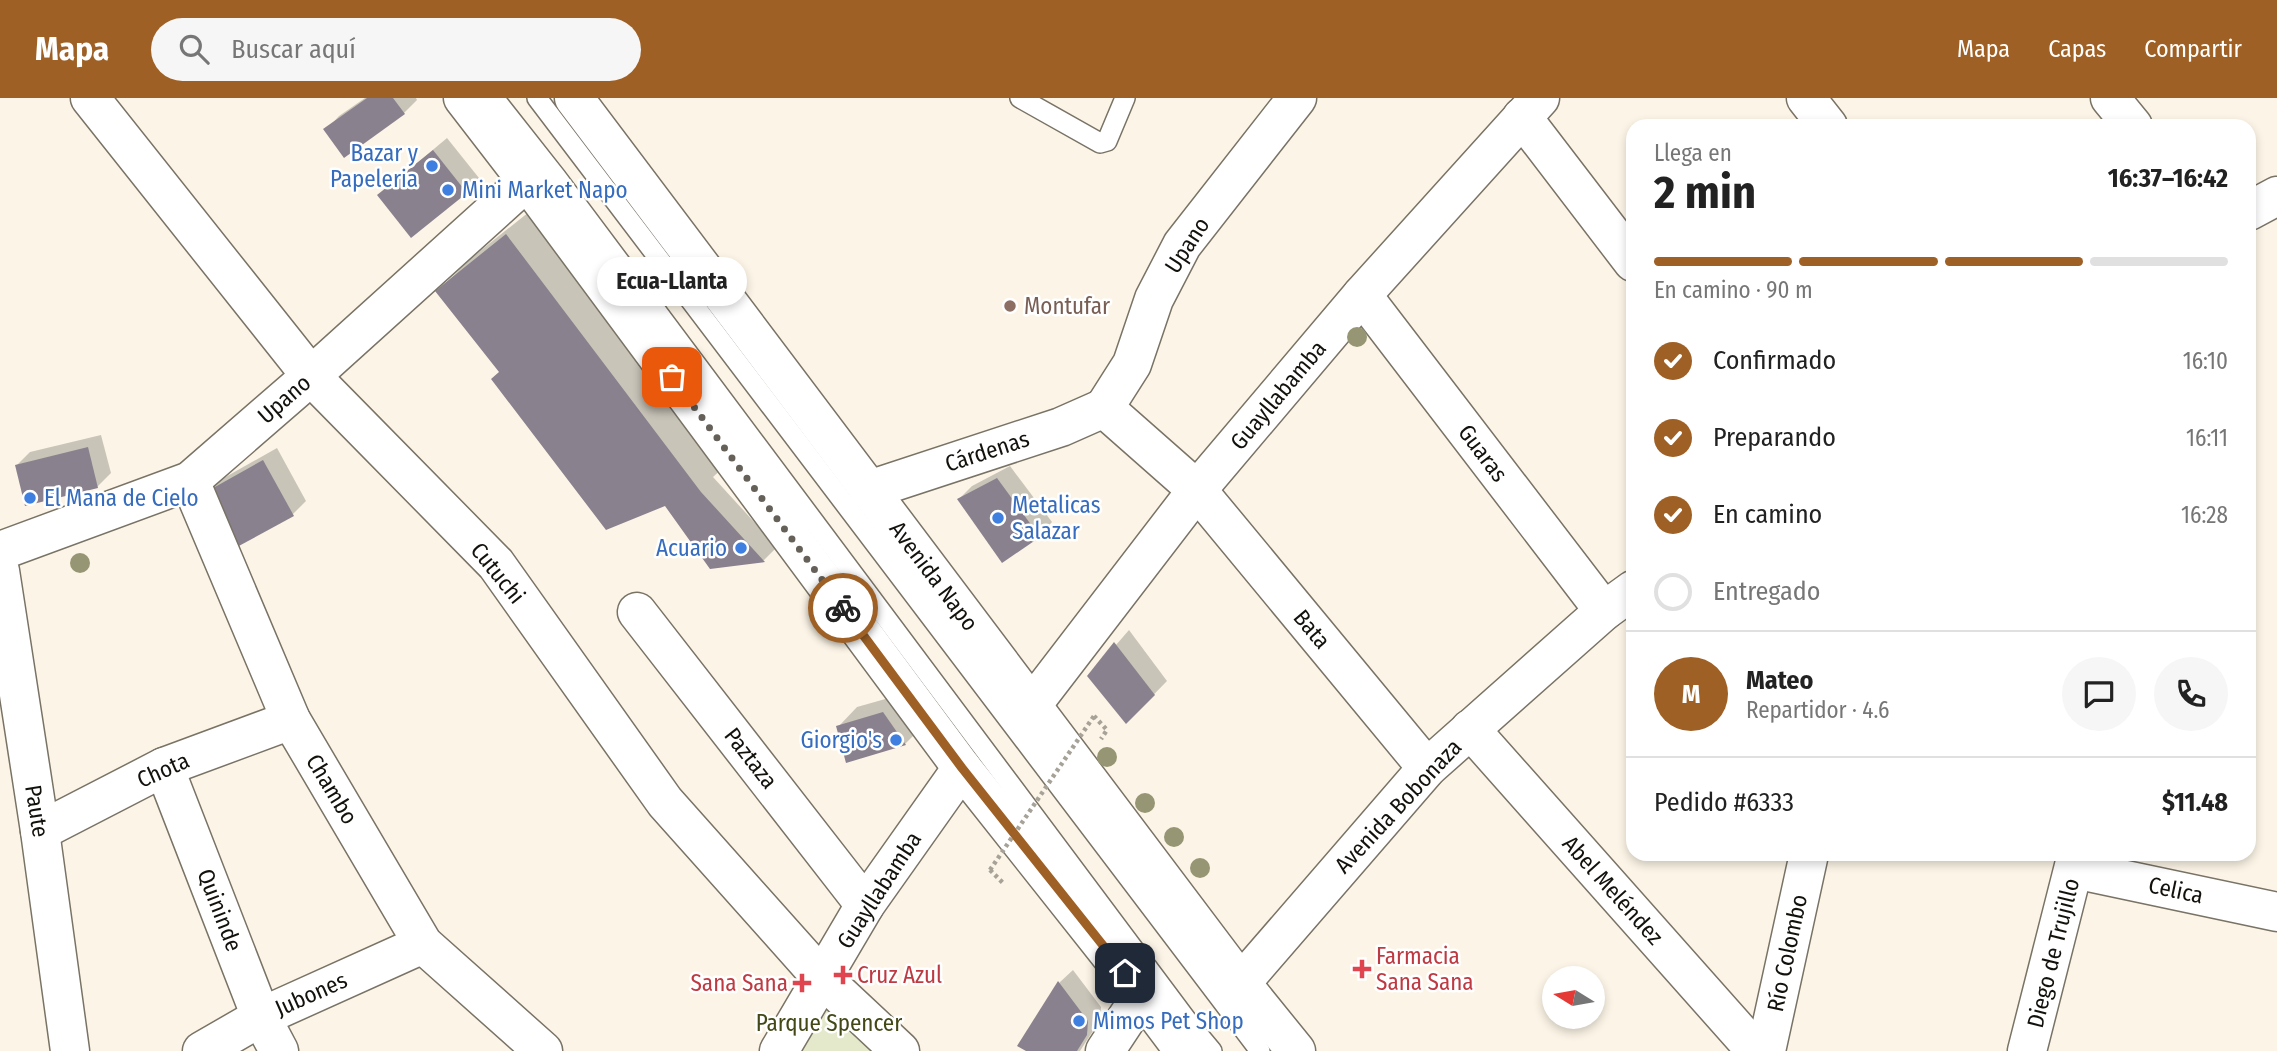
<!DOCTYPE html>
<html lang="es">
<meta charset="utf-8">
<style>
body{margin:0;font-family:"Fira Sans Condensed",sans-serif;background:#f6f6f6;color:#222;height:100vh;display:flex;flex-direction:column;font-size:26px;white-space:nowrap}
*{box-sizing:border-box;margin:0}
p{font-size:23px;color:#767676}
.icon{flex:none;width:38px;height:38px;fill:none;stroke:currentColor;stroke-width:2;stroke-linecap:round;stroke-linejoin:round}
.map{position:relative;flex:1;overflow:hidden}
.drawer{position:absolute;left:1626px;top:21px;width:630px;height:742px;display:flex;flex-direction:column;background:#fff;border-radius:21px;box-shadow:0 4px 10px #0003}
.drawer>*{flex:none}
.needle{width:46px;rotate:281deg}
.controls{position:absolute;left:1542px;top:868px;display:grid;gap:14px}
.controls a{display:grid;place-items:center;width:63px;height:63px;border-radius:50%;background:#fff;box-shadow:0 4px 10px #0003;font-size:35px}
.pin{position:absolute;display:grid;place-items:center;width:60px;height:60px;color:#fff;margin:-30px;border-radius:14px;box-shadow:0 4px 10px #0006}
.courier{position:absolute;display:grid;place-items:center;width:70px;height:70px;margin:-35px;border:5px solid #9e6025;border-radius:50%;background:#fff;color:#222;box-shadow:0 2px 9px #0007}
.bubble{position:absolute;height:49px;border-radius:24px;background:#fff;box-shadow:0 4px 10px #0003;font-size:23px;font-weight:700;line-height:49px;text-align:center}
.headline em{font-style:normal;font-weight:700}
.headline div{display:flex;flex-direction:column-reverse}
.headline{display:flex;align-items:center;justify-content:space-between;height:119px;padding:0 28px}
h1{font-size:46px;font-weight:700;line-height:52px}
.bar{display:grid;grid-template-columns:repeat(4,1fr);gap:10px 7px;align-content:center;height:84px;padding:0 28px}
.bar i{height:9px;border-radius:5px;background:#e0e0e0}
.bar .on{background:#9e6025}
.bar p{grid-column:span 4}
.line{display:flex;align-items:center;gap:18px;padding:0 28px;border-top:2px solid #e0e0e0}
.line div{flex:1}
.round{display:grid;place-items:center;flex:none;width:74px;height:74px;border-radius:37px;background:#f6f6f6}
ol{padding:0 28px;list-style:none}
li{display:flex;align-items:center;gap:21px;height:77px}
li p{margin-inline-start:auto}
li .icon{padding:7px;border-radius:50%;background:#9e6025;color:#fff;stroke-width:4}
li:last-child{color:#767676}
li i{width:38px;height:38px;border:4px solid #e0e0e0;border-radius:50%}
header{display:flex;align-items:center;gap:42px;box-sizing:border-box;height:98px;padding:0 35px;background:#9e6025;color:#fff}
header strong{font-size:33px}
nav{display:flex;gap:38px;margin-inline-start:auto;font-size:24px}
.search{width:490px;height:63px;background:#f6f6f6;display:flex;align-items:center;gap:18px;box-sizing:border-box;padding:0 24px;border-radius:38px;color:#767676;font-size:26px}
.map>svg:first-child{display:block}
.green{fill:#e5e9cb}
.shadow{fill:#0003}
.building{fill:#89818e}
.lines{fill:none;stroke-linecap:round;stroke-linejoin:round}
.service-casing{stroke:#797366;stroke-width:22}
.minor-casing{stroke:#797366;stroke-width:41}
.primary-casing{stroke:#797366;stroke-width:41}
.path{stroke:#a7a298;stroke-width:4.5;stroke-dasharray:3.5 3.5;stroke-linecap:butt}
.service{stroke:#fff;stroke-width:19}
.minor{stroke:#fff;stroke-width:38}
.primary{stroke:#fff;stroke-width:38}
.path-bridge{stroke:#a7a298;stroke-width:4.5;stroke-dasharray:3.5 3.5;stroke-linecap:butt}
.tree{fill:#969674}
.done{stroke:#656159;stroke-width:7;stroke-dasharray:0 12.6}
.route{stroke:#9e6025;stroke-width:9}
.shop-dot{fill:#3f7fe0;stroke:#fff;stroke-width:2.5}
.education-dot{fill:#8d6e63;stroke:#fff;stroke-width:2.5}
.health-dot{fill:#e0444e;stroke:#fff;stroke-width:2.5}
.labels{text-anchor:middle;stroke-width:5;stroke-linejoin:round;paint-order:stroke}
.shop-label{font-size:23px;fill:#366cbe;stroke:#fff;text-anchor:start}
.street-label{font-size:23px;fill:#13110c;stroke:#fff}
.education-label{font-size:23px;fill:#785e54;stroke:#fff;text-anchor:start}
.health-label{font-size:23px;fill:#be3a42;stroke:#fff;text-anchor:start}
.park-label{font-size:23px;fill:#434816;stroke:#fff}
</style>
<header>
<strong>Mapa</strong>
<div class="search"><svg class="icon" aria-label="search" viewBox="0 0 24 24"><circle cx="10" cy="10" r="6"/><path d="M15 15l6 6"/></svg>Buscar aquí</div>
<nav><a>Mapa</a><a>Capas</a><a>Compartir</a></nav>
</header>
<div class="map">
<svg width="2277" height="953" viewBox="0 0 2277 953">
<rect width="100%" height="100%" fill="#fcf5e7"/>
<polygon class="green" points="822,880 900,953 779,953"/>
<g class="shadow">
<polygon points="365,0 416,0 417,2 404,15 326,32 339,18"/>
<polygon points="447,40 479,80 411,137 379,97"/>
<polygon points="539,106 725,368 713,379 777,449 764,462 711,469 667,409 501,273 438,193 470,161"/>
<polygon points="101,337 111,375 97,389 17,367 30,354"/>
<polygon points="277,350 306,403 293,416 208,394 222,381"/>
<polygon points="1010,368 1052,424 1039,438 959,401 972,388"/>
<polygon points="1129,532 1167,583 1127,624 1089,578"/>
<polygon points="903,596 924,627 905,646 847,663 838,629 857,609"/>
<polygon points="1073,872 1101,909 1100,922 1080,953 1029,953 1020,947 1060,884"/>
</g>
<g class="building">
<polygon points="367,0 393,0 405,16 344,60 323,31"/>
<polygon points="433,52 467,95 411,140 377,97"/>
<polygon points="506,136 701,394 765,464 710,471 665,408 606,432 491,281 499,274 435,193"/>
<polygon points="88,349 98,390 25,408 15,367"/>
<polygon points="263,362 294,418 237,449 206,394"/>
<polygon points="997,380 1040,439 1002,465 957,401"/>
<polygon points="1114,544 1155,597 1126,626 1087,578"/>
<polygon points="883,614 906,647 846,665 836,628"/>
<polygon points="1058,883 1088,923 1087,937 1077,953 1026,953 1017,948"/>
</g>
<g class="lines">
<g class="service-casing">
<g id="service">
<polyline points="494,0 557,80 1192,929 1212,953"/>
<polyline points="537,0 1260,953"/>
<polyline points="1020,0 1100,45 1107,43 1125,0"/>
</g>
</g>
<g class="minor-casing">
<g id="minor">
<polyline points="90,0 311,278 496,466 665,704 822,880 900,953"/>
<polyline points="1806,0 1828,28"/>
<polyline points="2110,0 2133,28"/>
<polyline points="1522,19 1633,164"/>
<polyline points="2249,113 2277,98"/>
<polyline points="1362,197 1604,513"/>
<polyline points="1104,310 1197,392 1427,670"/>
<polyline points="1104,310 1132,266 1154,201 1182,147 1297,0"/>
<polyline points="190,383 291,622 423,846 543,953"/>
<polyline points="869,392 1061,329 1104,310"/>
<polyline points="0,453 190,383 311,278 527,83"/>
<polyline points="0,473 40,733 70,953"/>
<polyline points="637,514 865,807"/>
<polyline points="1032,607 1197,392 1362,197 1540,0"/>
<polyline points="1470,631 1756,953"/>
<polyline points="164,669 261,919 279,953"/>
<polyline points="40,733 164,669 291,622"/>
<polyline points="2074,771 2277,814"/>
<polyline points="1241,885 1427,670 1604,513 1633,492"/>
<polyline points="202,953 261,919 423,846"/>
<polyline points="779,953 865,807 962,670"/>
<polyline points="1105,953 1142,897"/>
<polyline points="1766,953 1809,756"/>
<polyline points="2027,953 2077,756"/>
</g>
</g>
<g class="primary-casing">
<g id="primary">
<polyline points="463,0 527,83 962,670 1142,897 1184,953"/>
<polyline points="574,0 1241,885 1296,953"/>
</g>
</g>
<g class="path">
<polyline points="1094,618 1107,632 1101,641"/>
<polyline points="990,772 1004,786"/>
</g>
<use href="#service" class="service"/>
<use href="#minor" class="minor"/>
<use href="#primary" class="primary"/>
<polyline class="path-bridge" points="990,772 1094,618"/>
</g>
<g class="tree">
<circle cx="1357" cy="239" r="10"/>
<circle cx="80" cy="465" r="10"/>
<circle cx="1107" cy="659" r="10"/>
<circle cx="1145" cy="705" r="10"/>
<circle cx="1174" cy="739" r="10"/>
<circle cx="1200" cy="770" r="10"/>
</g>
<g class="lines">
<polyline class="done" points="672,279 843,510"/>
<polyline class="route" points="843,510 962,670 1125,875"/>
</g>
<g class="shop-dot">
<circle cx="432" cy="68" r="7"/>
<circle cx="448" cy="92" r="7"/>
<circle cx="30" cy="400" r="7"/>
<circle cx="998" cy="420" r="7"/>
<circle cx="741" cy="450" r="7"/>
<circle cx="896" cy="642" r="7"/>
<circle cx="1079" cy="923" r="7"/>
</g>
<circle class="education-dot" cx="1010" cy="208" r="7"/>
<g class="health-dot">
<path d="M1358.5 860.5h7v7h7v7h-7v7h-7v-7h-7v-7h7z"/>
<path d="M839.5 866.5h7v7h7v7h-7v7h-7v-7h-7v-7h7z"/>
<path d="M798.5 874.5h7v7h7v7h-7v7h-7v-7h-7v-7h7z"/>
</g>
<g class="labels">
<g class="shop-label">
<text x="418" y="63" text-anchor="end">Bazar y<tspan x="418" dy="26">Papeleria</tspan></text>
<text x="462" y="100">Mini Market Napo</text>
<text x="44" y="408">El Mana de Cielo</text>
<text x="1012" y="415">Metalicas<tspan x="1012" dy="26">Salazar</tspan></text>
<text x="727" y="458" text-anchor="end">Acuario</text>
<text x="882" y="650" text-anchor="end">Giorgio's</text>
<text x="1093" y="931">Mimos Pet Shop</text>
</g>
<g class="street-label">
<text transform="translate(1187 147) rotate(-57)" y="8">Upano</text>
<text transform="translate(1278 297) rotate(-50)" y="8">Guayllabamba</text>
<text transform="translate(284 301) rotate(-41)" y="8">Upano</text>
<text transform="translate(987 353) rotate(-18)" y="8">Cárdenas</text>
<text transform="translate(1483 355) rotate(53)" y="8">Guaras</text>
<text transform="translate(498 475) rotate(51)" y="8">Cutuchi</text>
<text transform="translate(934 478) rotate(53)" y="8">Avenida Napo</text>
<text transform="translate(1312 531) rotate(50)" y="8">Bata</text>
<text transform="translate(751 660) rotate(52)" y="8">Paztaza</text>
<text transform="translate(163 672) rotate(-24)" y="8">Chota</text>
<text transform="translate(332 691) rotate(59)" y="8">Chambo</text>
<text transform="translate(1398 708) rotate(-47)" y="8">Avenida Bobonaza</text>
<text transform="translate(37 713) rotate(81)" y="8">Paute</text>
<text transform="translate(879 792) rotate(-57)" y="8">Guayllabamba</text>
<text transform="translate(1613 792) rotate(48)" y="8">Abel Meléndez</text>
<text transform="translate(2176 792) rotate(12)" y="8">Celica</text>
<text transform="translate(220 812) rotate(69)" y="8">Quininde</text>
<text transform="translate(1787 855) rotate(-78)" y="8">Río Colombo</text>
<text transform="translate(2053 855) rotate(-76)" y="8">Diego de Trujillo</text>
<text transform="translate(311 896) rotate(-24)" y="8">Jubones</text>
</g>
<g class="education-label">
<text x="1024" y="216">Montufar</text>
</g>
<g class="health-label">
<text x="1376" y="866">Farmacia<tspan x="1376" dy="26">Sana Sana</tspan></text>
<text x="857" y="885">Cruz Azul</text>
<text x="788" y="893" text-anchor="end">Sana Sana</text>
</g>
<g class="park-label">
<text x="829" y="933">Parque Spencer</text>
</g>
</g>
</svg>
<div class="controls">
<a><svg class="needle" viewBox="-14 -14 28 28"><path d="M0-13l5 13h-10z" fill="#e53935"/><path d="M0 13l5-13h-10z" fill="#767676"/></svg></a>
</div>
<div class="pin" style="left:672px;top:279px;background:#ea580c"><svg class="icon" aria-label="bag" viewBox="0 0 24 24"><path d="M5 8h14l-1 12H6zM9 8a3 3 0 0 1 6 0"/></svg></div>
<div class="pin" style="left:1125px;top:875px;background:#1f2937"><svg class="icon" aria-label="home" viewBox="0 0 24 24"><path d="M3 11l9-7 9 7M6 9v11h12V9"/></svg></div>
<div class="courier" style="left:843px;top:510px"><svg class="icon" aria-label="bike" viewBox="0 0 24 24"><circle cx="6" cy="16" r="4"/><circle cx="18" cy="16" r="4"/><path d="M6 16l4-8h5l3 8M10 8l3 8H6M13 5h3"/></svg></div>
<div class="bubble" style="left:597px;top:159px;width:150px">Ecua-Llanta</div>
<section class="drawer">
<div class="headline"><div><h1>2 min</h1><p>Llega en</p></div><em>16:37–16:42</em></div>
<div class="bar"><i class="on"></i><i class="on"></i><i class="on"></i><i></i><p>En camino · 90 m</p></div>
<ol>
<li><svg class="icon" aria-label="check" viewBox="0 0 24 24"><path d="M5 12l5 5 9-10"/></svg>Confirmado<p>16:10</p></li>
<li><svg class="icon" aria-label="check" viewBox="0 0 24 24"><path d="M5 12l5 5 9-10"/></svg>Preparando<p>16:11</p></li>
<li><svg class="icon" aria-label="check" viewBox="0 0 24 24"><path d="M5 12l5 5 9-10"/></svg>En camino<p>16:28</p></li>
<li><i></i>Entregado</li>
</ol>
<div class="line" style="height:126px"><b class="round" style="background:#9e6025;color:#fff">M</b><div><b>Mateo</b><p>Repartidor · 4.6</p></div><a class="round"><svg class="icon" aria-label="chat" viewBox="0 0 24 24"><path d="M4 5h16v11H9l-5 4z"/></svg></a><a class="round"><svg class="icon" aria-label="phone" viewBox="0 0 24 24"><path d="M5 4h4l2 5-3 2q2 4 5 5l2-3 5 2v4C11 20 4 13 5 4z"/></svg></a></div>
<div class="line" style="height:91px"><div>Pedido #6333</div><b>$11.48</b></div>
</section>
</div>
